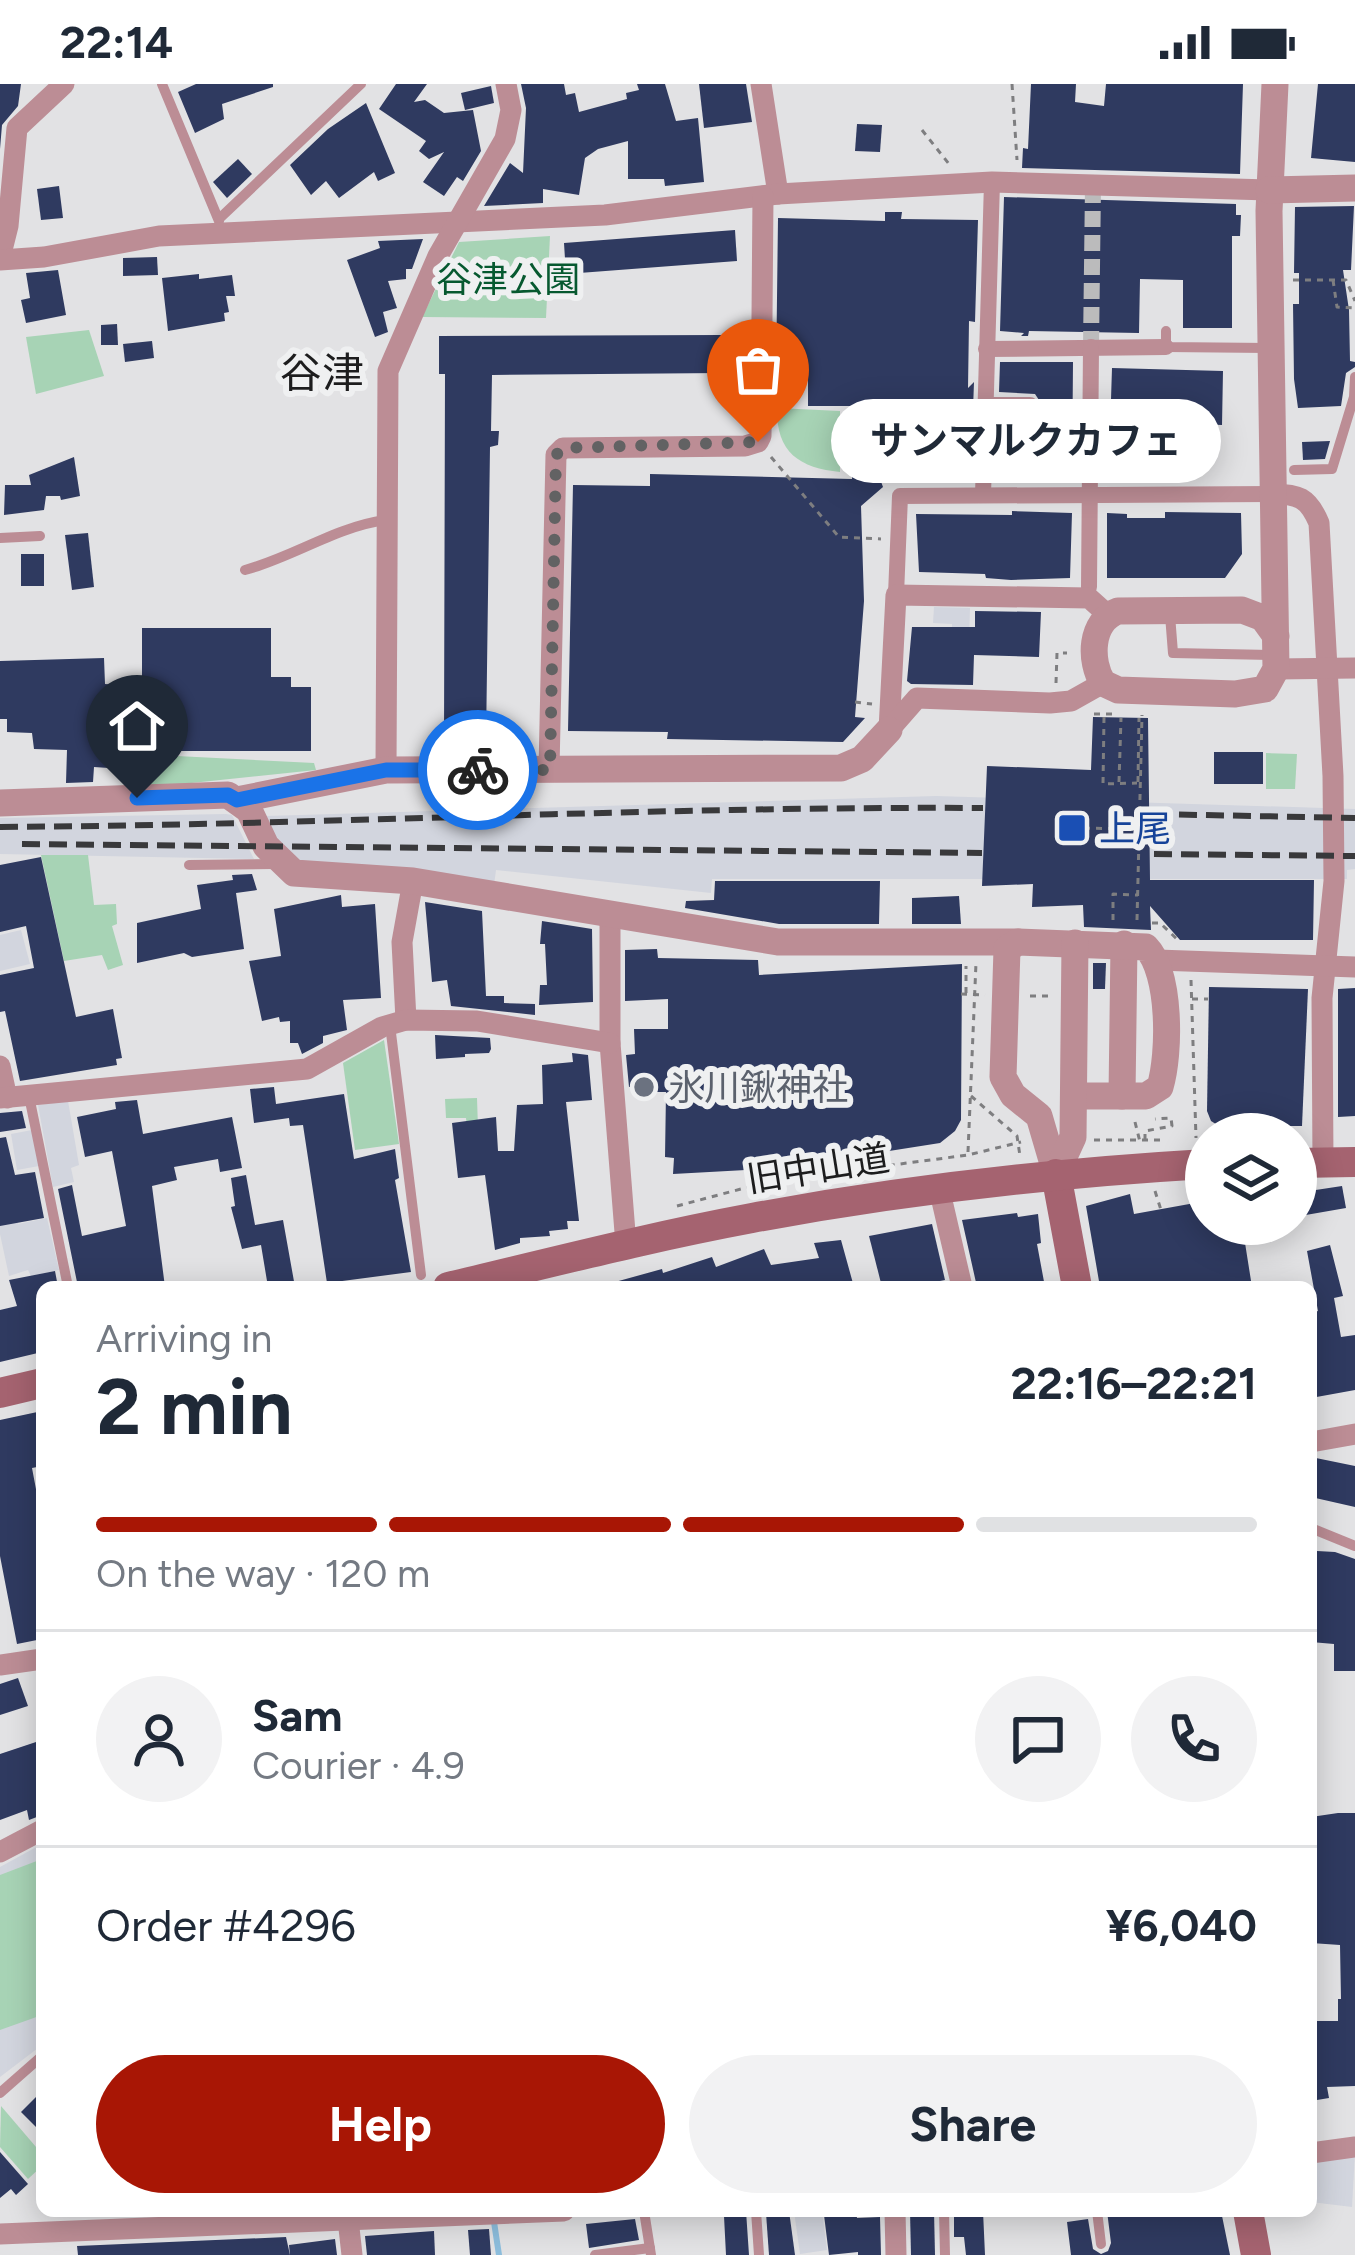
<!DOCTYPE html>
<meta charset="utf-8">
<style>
body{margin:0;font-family:Figtree,"Noto Sans JP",sans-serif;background:#f2f2f3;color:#1f2937;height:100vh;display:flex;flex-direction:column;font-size:45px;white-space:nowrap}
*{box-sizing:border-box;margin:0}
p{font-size:39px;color:#747a83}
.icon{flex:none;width:66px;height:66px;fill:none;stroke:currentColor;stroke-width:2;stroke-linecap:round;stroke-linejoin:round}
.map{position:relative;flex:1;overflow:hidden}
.side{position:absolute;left:36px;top:1197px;width:1281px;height:936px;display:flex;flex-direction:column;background:#fff;border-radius:18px;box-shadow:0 6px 30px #0003}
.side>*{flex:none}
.tools{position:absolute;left:1185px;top:1029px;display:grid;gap:24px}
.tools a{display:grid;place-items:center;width:132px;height:132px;border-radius:50%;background:#fff;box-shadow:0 6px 30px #0003;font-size:60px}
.pin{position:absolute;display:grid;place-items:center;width:102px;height:102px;color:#fff;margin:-123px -51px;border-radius:50% 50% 50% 0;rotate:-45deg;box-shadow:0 0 12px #0007}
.pin .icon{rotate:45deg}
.courier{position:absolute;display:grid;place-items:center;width:120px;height:120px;margin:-60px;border:9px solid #1a73e8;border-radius:50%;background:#fff;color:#222;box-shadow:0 3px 15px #0007}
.bubble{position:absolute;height:84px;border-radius:42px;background:#fff;box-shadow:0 6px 30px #0003;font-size:39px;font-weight:700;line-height:84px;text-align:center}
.head em{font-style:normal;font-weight:700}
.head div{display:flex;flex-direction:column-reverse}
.head{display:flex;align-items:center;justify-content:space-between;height:204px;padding:0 60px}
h1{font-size:78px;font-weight:700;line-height:90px}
.bar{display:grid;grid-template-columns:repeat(4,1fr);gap:18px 12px;align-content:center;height:144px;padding:0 60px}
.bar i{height:15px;border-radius:9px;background:#e0e1e3}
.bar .selected{background:#a81605}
.bar p{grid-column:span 4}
.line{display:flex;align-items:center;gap:30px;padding:0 60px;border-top:3px solid #e0e1e3}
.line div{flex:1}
.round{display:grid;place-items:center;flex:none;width:126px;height:126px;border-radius:63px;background:#f2f2f3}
.action{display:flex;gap:24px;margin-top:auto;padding:24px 60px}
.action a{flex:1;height:138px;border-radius:72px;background:#a81605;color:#fff;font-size:48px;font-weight:700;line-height:138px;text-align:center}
.action a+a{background:#f2f2f3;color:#1f2937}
.status{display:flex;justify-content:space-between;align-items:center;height:84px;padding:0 60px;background:#fff;direction:ltr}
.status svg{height:33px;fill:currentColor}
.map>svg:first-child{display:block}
.built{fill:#d2d5de}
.green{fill:#a7d3b5}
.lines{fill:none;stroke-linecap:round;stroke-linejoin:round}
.stream{stroke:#8cbddc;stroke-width:6}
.building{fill:#2f3a60}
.pedestrian-tunnel{stroke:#bbbbbc;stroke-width:16;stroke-dasharray:16 8;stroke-linecap:butt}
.path{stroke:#7e7e80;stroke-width:3;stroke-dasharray:6 6;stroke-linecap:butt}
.service{stroke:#bc8d95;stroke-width:10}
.pedestrian{stroke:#bc8d95;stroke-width:16}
.minor{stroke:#bc8d95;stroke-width:21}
.tertiary{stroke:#bc8d95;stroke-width:27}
.secondary{stroke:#a56370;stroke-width:30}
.rail{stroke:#39393b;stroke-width:6;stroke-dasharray:18 9;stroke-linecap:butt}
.done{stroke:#626263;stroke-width:12;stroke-dasharray:0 21.6}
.route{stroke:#1a73e8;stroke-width:15}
.transit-dot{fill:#1a4fb4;stroke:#eff0f1;stroke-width:4.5}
.worship-dot{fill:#6b7280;stroke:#eff0f1;stroke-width:4.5}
.labels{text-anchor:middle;stroke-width:12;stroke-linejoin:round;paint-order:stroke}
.park-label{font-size:36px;fill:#075930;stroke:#eff0f1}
.transit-label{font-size:36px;fill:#164399;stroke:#eff0f1;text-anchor:start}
.worship-label{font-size:36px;fill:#5b616d;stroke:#eff0f1;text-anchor:start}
.street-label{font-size:36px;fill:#1d1d1e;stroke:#eff0f1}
.quarter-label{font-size:42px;fill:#1d1d1e;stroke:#eff0f1}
</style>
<div class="status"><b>22:14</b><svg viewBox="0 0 49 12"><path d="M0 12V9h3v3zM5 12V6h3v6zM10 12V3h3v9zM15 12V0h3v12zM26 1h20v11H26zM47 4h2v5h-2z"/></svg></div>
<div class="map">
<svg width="1355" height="2171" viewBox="0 0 1355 2171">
<rect width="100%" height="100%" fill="#e2e2e4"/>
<g class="built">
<polygon points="934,523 970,524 969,558 952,557 952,540 933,539"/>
<polygon points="936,712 1355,725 1355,785 1347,786 1347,795 712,795 711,809 496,786 494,801 309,783 282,767 266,732"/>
<polygon points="226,730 232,731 254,775 0,770 0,734"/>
<polygon points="21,846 30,880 0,887 0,851"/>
<polygon points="68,1017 79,1081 71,1084 74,1098 53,1103 38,1021"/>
<polygon points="32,1046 39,1082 17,1086 11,1050"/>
<polygon points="13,1115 18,1140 47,1134 59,1186 31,1192 28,1186 9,1192 0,1150 0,1118"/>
<polygon points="42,1760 42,1961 0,1993 0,1783"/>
<polygon points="1355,2069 1352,2123 1311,2118 1311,2075"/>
<polygon points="794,2127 822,2127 827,2166 800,2170"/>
</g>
<g class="green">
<polygon points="550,152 546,234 422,233 459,158"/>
<polygon points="89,246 104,292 36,310 26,253"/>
<path d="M777,324L840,327V388C800,384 776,369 777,324Z"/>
<polygon points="1266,669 1297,670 1295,705 1266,705"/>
<polygon points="137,670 314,679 316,686 134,705"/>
<polygon points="41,771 88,771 94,821 116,820 117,840 112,842 123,881 108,886 102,871 64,877"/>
<polygon points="384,956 399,1060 355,1066 343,979"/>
<polygon points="477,1014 478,1044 467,1044 466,1034 446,1034 445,1015"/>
<polygon points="42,1775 42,1931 0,1946 0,1791"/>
<polygon points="1,2022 42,2070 42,2082 28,2095 0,2063"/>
</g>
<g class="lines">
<polyline class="stream" points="494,2138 499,2171"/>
</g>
<g class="building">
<polygon points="0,0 21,0 18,22 2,41 0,65"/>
<polygon points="196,0 273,0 273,3 222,20 224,35 195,49 178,8"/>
<polygon points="396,0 427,0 414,18 425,16 444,29 473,26 481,67 463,97 457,93 444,112 423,98 444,68 429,75 419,67 426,57 379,25"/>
<polygon points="521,0 564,0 566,11 575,9 579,28 627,15 626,9 639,6 637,0 665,0 676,37 698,34 704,98 665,102 664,95 628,95 628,57 598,65 585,74 579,111 543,105 543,119 484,122 510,79 523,89 526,24"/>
<polygon points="699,0 746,0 752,38 704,44"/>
<polygon points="1031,0 1076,0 1075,18 1104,22 1106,0 1243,0 1240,90 1022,84 1023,64 1028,65"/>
<polygon points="1318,0 1355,0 1355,78 1311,74"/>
<polygon points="491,2 494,19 465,26 461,9"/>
<polygon points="366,19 395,89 378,97 374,88 339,114 326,97 311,111 290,81 328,45"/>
<polygon points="857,40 882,41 880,68 855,67"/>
<polygon points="238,75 252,90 227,114 213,98"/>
<polygon points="59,102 63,134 41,136 37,105"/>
<polygon points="1004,113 1236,120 1236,131 1241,131 1240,152 1232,152 1232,244 1183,244 1183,196 1140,195 1139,249 1029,247 1028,252 1021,252 1024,249 1000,247"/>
<polygon points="1354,122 1351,186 1343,186 1349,226 1350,277 1355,278 1355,283 1346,289 1341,322 1298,324 1294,295 1293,220 1299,220 1299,189 1294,189 1295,123"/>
<polygon points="885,128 902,128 901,135 978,136 975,238 969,237 968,304 974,298 971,381 942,381 942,393 879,392 883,403 861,422 864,517 855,633 865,634 843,658 667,655 668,648 568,647 573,401 650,402 650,390 852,395 853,322 808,322 808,294 776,295 778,134 885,137"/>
<polygon points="735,146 737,177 566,190 564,159"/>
<polygon points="423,155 412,185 406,185 406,195 388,197 397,224 383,228 388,248 375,253 347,176 380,164 378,157"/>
<polygon points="157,173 158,191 123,192 123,174"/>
<polygon points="58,186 66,231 26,239 21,216 30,214 26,189"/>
<polygon points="199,190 199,195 232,191 235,212 226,212 229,228 224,229 225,237 168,247 162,194"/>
<polygon points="117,240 118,261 101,261 101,241"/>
<polygon points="723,251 723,289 492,291 491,347 499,347 498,361 490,363 486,658 444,658 445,290 439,290 439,252"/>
<polygon points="152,257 154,274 125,278 123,260"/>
<polygon points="1000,278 1073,278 1072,394 996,395 998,334 1031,334 1043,322 1035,310 999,308"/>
<polygon points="1112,284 1223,287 1222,341 1192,340 1191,380 1109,378"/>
<polygon points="1330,357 1325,375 1303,376 1302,358"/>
<polygon points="74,373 80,412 61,416 60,412 46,412 44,426 4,431 5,401 31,401 29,391"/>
<polygon points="1012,427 1072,429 1070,494 1011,496 986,494 985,490 919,488 916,430 1012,431"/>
<polygon points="1165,428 1241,429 1242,470 1225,494 1107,494 1107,429 1127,430 1127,434 1165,434"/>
<polygon points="88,449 94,503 72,506 65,451"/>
<rect x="21" y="470" width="23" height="32"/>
<polygon points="975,527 1041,528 1039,573 974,571 973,601 911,600 907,597 912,543 975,543"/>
<polygon points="142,544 271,544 271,593 291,593 291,603 311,603 311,667 178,667 178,644 128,639 124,685 94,683 93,698 66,699 67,666 34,665 32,649 7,648 7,635 0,635 0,577 104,574 105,600 142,603"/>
<polygon points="1093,633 1148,634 1150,796 1314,796 1313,856 1180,856 1150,822 1151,846 1084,843 1083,821 1032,823 1033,800 982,802 987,682 1091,686"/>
<rect x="1214" y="668" width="49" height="32"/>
<polygon points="41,773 76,933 113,925 122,974 116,975 117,981 20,997 5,927 0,928 0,891 34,884 26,842 0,848 0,781"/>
<polygon points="252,790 257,806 236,809 244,865 192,873 184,869 137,879 137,839 201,825 197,801 233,796 232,791"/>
<polygon points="715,797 880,797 879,840 779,840 685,824 686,817 714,816"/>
<polygon points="341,811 342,823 375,820 381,914 343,916 347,946 323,952 323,959 302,970 298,959 290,959 290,937 280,938 279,933 262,937 249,877 281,872 274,825"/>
<polygon points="959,812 961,840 912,840 912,814"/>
<polygon points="425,818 482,827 486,912 504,912 504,919 535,920 535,931 451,922 447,896 432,898"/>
<polygon points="542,837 592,845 593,918 539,921 540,901 547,901 545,860 540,860"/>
<polygon points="657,865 658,874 758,876 759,891 962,880 961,1036 955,1047 940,1059 781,1084 673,1090 674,1074 665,1073 666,1008 633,1008 633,1003 629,1003 626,971 635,970 634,945 668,945 668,915 625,917 625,866"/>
<polygon points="1093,879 1106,879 1105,905 1093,905"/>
<polygon points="1209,903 1308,905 1302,1042 1219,1042 1211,1037 1207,1027"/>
<polygon points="1355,904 1355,1032 1338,1033 1338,905"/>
<polygon points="435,951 490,954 491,965 489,969 465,970 465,973 436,975"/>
<polygon points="572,969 588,971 592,1016 566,1018 579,1137 567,1137 568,1145 549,1147 550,1152 520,1154 520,1159 495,1166 485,1091 458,1094 452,1039 496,1033 498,1067 514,1067 517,1021 543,1020 542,981 573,978"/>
<polygon points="274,1003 276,1020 344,1010 354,1075 395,1065 399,1094 395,1096 411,1188 327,1199 303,1041 290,1042 289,1034 254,1039 250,1005"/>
<polygon points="137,1016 143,1050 232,1033 242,1084 220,1088 218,1075 174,1083 177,1096 152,1102 165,1203 78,1203 58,1105 72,1101 82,1152 126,1142 112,1067 85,1073 77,1033 116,1025 115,1018"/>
<polygon points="22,1027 26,1044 0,1048 0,1029"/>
<polygon points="6,1053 15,1091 35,1088 44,1134 0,1142 0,1054"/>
<polygon points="246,1091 255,1141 283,1136 295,1203 268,1203 261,1161 242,1165 231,1123 235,1122 231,1094"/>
<polygon points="1342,1102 1346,1124 1300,1132 1296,1109"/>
<polygon points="1130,1110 1134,1130 1206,1117 1206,1140 1242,1140 1252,1203 1100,1203 1086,1122"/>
<polygon points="1017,1129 1018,1133 1038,1130 1041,1159 1037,1160 1045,1203 977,1203 962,1136"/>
<polygon points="932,1140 945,1196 910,1203 882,1203 869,1152"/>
<polygon points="841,1156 854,1203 615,1203 615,1198 662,1185 663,1189 712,1173 716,1183 764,1165 771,1181 819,1174 814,1159"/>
<polygon points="1330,1161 1343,1212 1334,1214 1341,1253 1355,1251 1355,1306 1311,1314 1311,1229 1318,1227 1307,1167"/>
<polygon points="55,1187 58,1203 42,1203 42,1268 0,1278 0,1226 17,1222 9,1196"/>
<polygon points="42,1327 42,1382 32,1384 42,1437 42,1555 17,1560 0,1472 0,1336"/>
<polygon points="1311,1373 1355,1382 1355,1423 1311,1413"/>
<polygon points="1317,1467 1335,1468 1355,1475 1355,1587 1334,1587 1334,1560 1311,1558"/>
<polygon points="18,1594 28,1622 0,1631 0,1600"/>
<polygon points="42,1656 42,1731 29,1736 27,1726 0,1736 0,1670"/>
<polygon points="1338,1729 1355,1729 1355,2002 1327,2003 1329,2014 1311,2017 1311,1937 1338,1937 1338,1915 1341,1915 1340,1861 1311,1859 1311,1733"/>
<polygon points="42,2007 42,2049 21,2028"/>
<polygon points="0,2068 28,2100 16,2111 11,2105 0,2114"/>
<polygon points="73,2127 196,2127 73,2132"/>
<polygon points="729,2127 746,2127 749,2171 726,2171 724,2132 729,2132"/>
<polygon points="789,2127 795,2171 769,2171 766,2129"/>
<polygon points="830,2127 856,2127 857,2134 880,2133 881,2171 858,2171 858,2168 829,2171 824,2131"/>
<polygon points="910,2127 934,2127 935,2171 911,2171"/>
<polygon points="954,2127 983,2127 985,2171 966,2171 964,2153 954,2153"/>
<polygon points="1107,2127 1221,2127 1230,2171 1071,2171 1067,2138 1088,2135 1093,2165 1101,2170 1108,2167 1111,2159"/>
<polygon points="635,2135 639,2156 589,2164 586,2140"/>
<polygon points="489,2145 491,2171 470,2171 468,2146"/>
<polygon points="434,2147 435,2171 367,2171 365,2152"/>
<polygon points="286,2153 290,2171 78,2171 77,2162"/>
<polygon points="335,2155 337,2171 290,2171 289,2161"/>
</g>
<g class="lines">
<polyline class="pedestrian-tunnel" points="1091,263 1093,102"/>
<g class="path">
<polyline points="1012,0 1017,76"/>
<polyline points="922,46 949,80"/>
<polyline points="1293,196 1346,196 1355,217"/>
<polyline points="1333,196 1337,223 1355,224"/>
<polyline points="771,373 839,453 881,455"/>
<polyline points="1056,599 1057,569 1067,569"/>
<polyline points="855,618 872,620"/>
<polyline points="1094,630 1115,630"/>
<polyline points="1104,633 1103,700 1137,699"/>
<polyline points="1119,698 1121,634"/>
<polyline points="1138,698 1139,634"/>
<polyline points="1072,744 1138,745"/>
<polyline points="1113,836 1113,810 1138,811"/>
<polyline points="1137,836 1142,631"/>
<polyline points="1152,839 1160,839 1178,856"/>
<polyline points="1191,896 1196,1054"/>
<polyline points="966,909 966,882"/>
<polyline points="961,910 985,911"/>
<polyline points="1030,912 1051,912"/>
<polyline points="1192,915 1208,915"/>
<polyline points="971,1012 1017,1052 1020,1072"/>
<polyline points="1135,1038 1140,1058"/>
<polyline points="1094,1056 1162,1056"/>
<polyline points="1145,1056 1145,1047 1172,1042 1171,1034 1155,1035"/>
<polyline points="968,1068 976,879"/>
<polyline points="1155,1107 1161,1126"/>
<polyline points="677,1122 771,1097 968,1071 1021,1058"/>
</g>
<g class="service">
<polyline points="162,0 219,137"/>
<polyline points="220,134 361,0"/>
<polyline points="1166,247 1166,263 1268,264"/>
<polyline points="1294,386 1332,385 1354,313 1355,293"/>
<polyline points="0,454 40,452"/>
<path d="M245,486C293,473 336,443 385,436"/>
<polyline points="1170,531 1173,569 1271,571"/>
<polyline points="189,781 275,780"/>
<polyline points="390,941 421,1191"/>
<polyline points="29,1012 68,1203"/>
<polyline points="1311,1444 1355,1462"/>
<polyline points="0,2009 42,1972"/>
<polyline points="644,2127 651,2171"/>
<polyline points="756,2127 759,2171"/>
<polyline points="944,2127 945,2171"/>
<polyline points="1097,2127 1101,2160"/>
<polyline points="595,2171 650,2164"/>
</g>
<g class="pedestrian">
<polyline points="986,265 1166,263"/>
<polyline points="985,321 1030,321"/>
<polyline points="983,411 992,98"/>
<polyline points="1089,503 1091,263"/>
<polyline points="896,511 900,412 1272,410"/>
</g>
<g class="minor">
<polyline points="761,0 778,110"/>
<polyline points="0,174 8,142 17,44 64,0"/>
<polyline points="0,176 44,173 159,152 605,131 778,110 992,98 1269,106"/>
<path d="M1272,410C1298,410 1308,413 1319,439L1333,692L1334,797L1322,914L1323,1079"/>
<polyline points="1276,585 1355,584"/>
<polyline points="889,646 896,511 1089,514 1108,531"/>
<polyline points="889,646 917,614 1050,619 1071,617 1103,599"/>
<polyline points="549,685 556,371 563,364 745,362 758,358 761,352 763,112"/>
<polyline points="386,686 388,287 438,172 505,55 511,26 506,0"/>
<polyline points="610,831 610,959 626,1161"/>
<polyline points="1157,876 1355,883"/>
<polyline points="406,936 402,858 413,797"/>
<polyline points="0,982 7,1014"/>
<polyline points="0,1014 307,985 382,943 406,936 477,937 610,959"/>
<polyline points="939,1104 962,1203"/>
<polyline points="1311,1358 1355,1350"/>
<polyline points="0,1581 42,1575"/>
<polyline points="0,1768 42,1746"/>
<polyline points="1311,2069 1355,2063"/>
<polyline points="895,2127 896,2171"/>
<polyline points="348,2135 352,2171"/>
<polyline points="0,2150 564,2127"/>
</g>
<g class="tertiary">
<path d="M1275,0L1269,127L1276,585L1265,605L1235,610L1118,606L1103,599C1089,577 1090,537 1118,527L1242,526L1263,534L1276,552"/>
<polyline points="1269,106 1355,104"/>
<polyline points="237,716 386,686 841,684 862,675 889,646"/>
<polyline points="0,719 228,711 249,726 266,762 294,789 413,797 778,858 1018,858"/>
<polyline points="1122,1012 1124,860"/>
<path d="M1056,1090L1039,1032L1013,1011L1003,993L1007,865L1018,858L1146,863C1171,889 1170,970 1160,1003L1146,1012H1074"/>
<polyline points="1056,1090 1073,1053 1075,859"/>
</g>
<g class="secondary">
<polyline points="1296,1079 1355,1078"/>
<polyline points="1056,1090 1077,1203"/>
<path d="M448,1203C549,1179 650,1153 752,1134C902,1106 1053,1089 1206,1080"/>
<polyline points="0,1309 42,1299"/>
<polyline points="1248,2127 1256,2171"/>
</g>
<g class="rail">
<polyline points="1152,730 1355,734"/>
<path d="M0,743C328,741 655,722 983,724"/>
<polyline points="22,760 982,769"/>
<polyline points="1154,770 1355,772"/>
</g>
</g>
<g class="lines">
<polyline class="done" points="478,686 550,686 556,371 563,364 758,358"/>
<polyline class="route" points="137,714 228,711 237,716 386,686 478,686"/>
</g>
<rect class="transit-dot" x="1057" y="729" width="30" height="30" rx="6"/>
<circle class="worship-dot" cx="644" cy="1003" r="12"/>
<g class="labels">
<g class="park-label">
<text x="508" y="208">谷津公園</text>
</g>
<g class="transit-label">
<text x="1099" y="757">上尾</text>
</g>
<g class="worship-label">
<text x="668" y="1016">氷川鍬神社</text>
</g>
<g class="street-label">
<text transform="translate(818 1084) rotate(-9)" y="13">旧中山道</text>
</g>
<g class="quarter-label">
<text x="322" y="304">谷津</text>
</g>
</g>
</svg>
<div class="tools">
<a><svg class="icon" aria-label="layers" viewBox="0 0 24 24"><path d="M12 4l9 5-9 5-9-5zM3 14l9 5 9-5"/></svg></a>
</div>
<div class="pin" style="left:758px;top:358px;background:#ea580c"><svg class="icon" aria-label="bag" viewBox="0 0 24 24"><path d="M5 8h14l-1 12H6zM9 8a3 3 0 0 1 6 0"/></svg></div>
<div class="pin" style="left:137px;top:714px;background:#1f2937"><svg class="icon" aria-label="home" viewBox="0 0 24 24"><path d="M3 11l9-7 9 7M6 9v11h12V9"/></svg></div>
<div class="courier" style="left:478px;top:686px"><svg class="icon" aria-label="bike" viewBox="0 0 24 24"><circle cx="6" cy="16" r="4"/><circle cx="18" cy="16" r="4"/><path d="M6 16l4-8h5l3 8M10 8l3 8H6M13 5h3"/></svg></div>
<div class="bubble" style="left:831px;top:315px;width:390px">サンマルクカフェ</div>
<section class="side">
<div class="head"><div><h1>2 min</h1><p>Arriving in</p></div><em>22:16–22:21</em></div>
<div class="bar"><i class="selected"></i><i class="selected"></i><i class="selected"></i><i></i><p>On the way · 120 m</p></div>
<div class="line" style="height:216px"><a class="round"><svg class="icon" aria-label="person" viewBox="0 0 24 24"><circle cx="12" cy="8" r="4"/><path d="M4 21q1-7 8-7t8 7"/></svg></a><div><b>Sam</b><p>Courier · 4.9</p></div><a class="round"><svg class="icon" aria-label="chat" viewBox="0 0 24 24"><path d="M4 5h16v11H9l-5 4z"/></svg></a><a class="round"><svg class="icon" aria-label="phone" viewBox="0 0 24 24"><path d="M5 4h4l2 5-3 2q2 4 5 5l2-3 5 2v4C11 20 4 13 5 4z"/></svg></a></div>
<div class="line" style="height:156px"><div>Order #4296</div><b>¥6,040</b></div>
<div class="action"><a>Help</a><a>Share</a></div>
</section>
</div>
